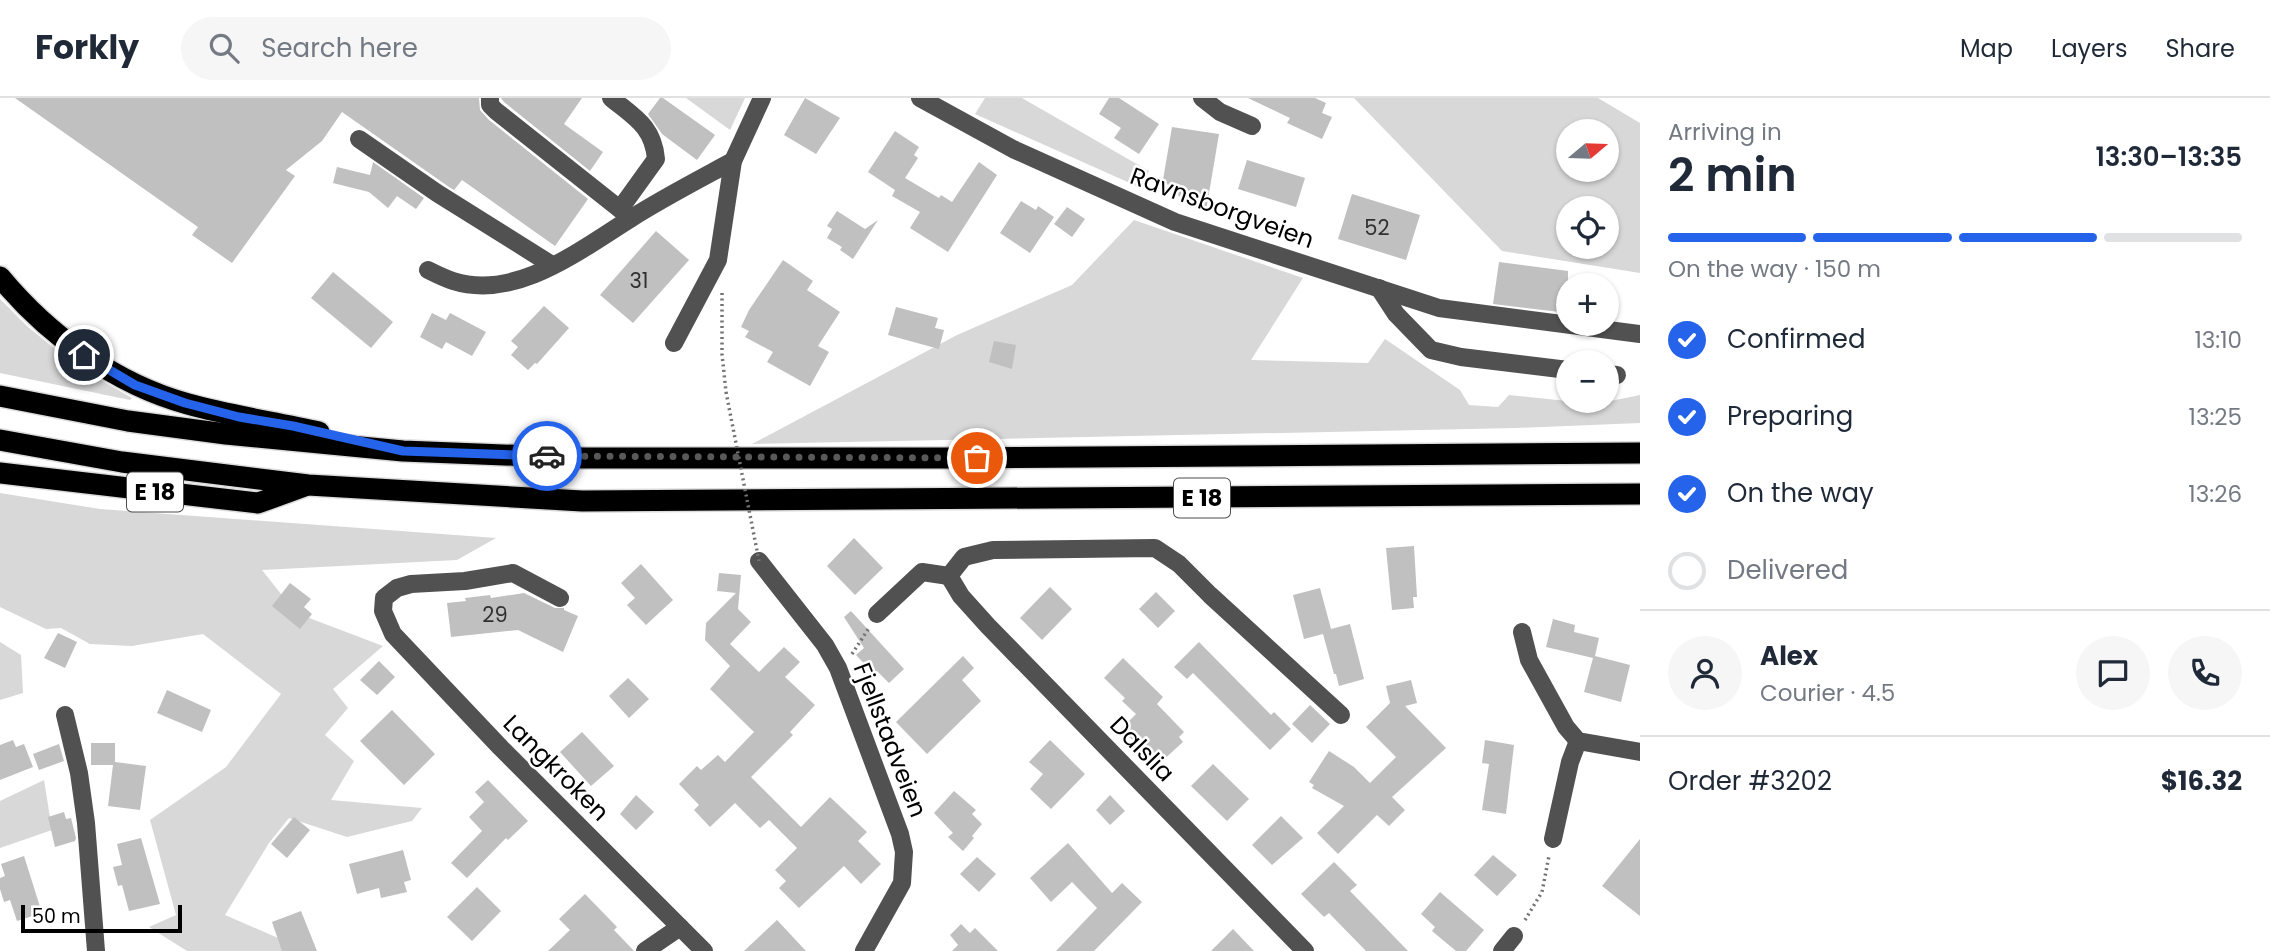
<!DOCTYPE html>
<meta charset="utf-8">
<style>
body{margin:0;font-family:Poppins,sans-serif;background:#f6f6f7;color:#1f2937;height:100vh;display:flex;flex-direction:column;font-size:26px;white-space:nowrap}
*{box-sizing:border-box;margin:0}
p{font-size:23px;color:#747a83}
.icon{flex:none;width:38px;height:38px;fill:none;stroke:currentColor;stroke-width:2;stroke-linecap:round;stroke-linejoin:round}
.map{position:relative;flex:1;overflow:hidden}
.details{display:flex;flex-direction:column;background:#fff;width:630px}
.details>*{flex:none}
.needle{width:46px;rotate:71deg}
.controls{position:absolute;left:1556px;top:21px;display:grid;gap:14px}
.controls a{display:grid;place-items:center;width:63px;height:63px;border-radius:50%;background:#fff;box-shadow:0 2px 5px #0004;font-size:35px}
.scale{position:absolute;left:21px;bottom:18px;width:161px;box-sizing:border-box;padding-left:7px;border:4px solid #000;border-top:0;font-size:19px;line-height:24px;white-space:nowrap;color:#000;-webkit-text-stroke:5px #fff;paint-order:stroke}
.pin{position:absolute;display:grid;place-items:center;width:60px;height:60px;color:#fff;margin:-30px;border:4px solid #fff;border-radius:50%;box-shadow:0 2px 7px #0007}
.courier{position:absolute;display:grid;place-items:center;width:70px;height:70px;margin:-35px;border:5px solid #2563eb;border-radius:50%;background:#fff;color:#222;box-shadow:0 2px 9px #0007}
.head em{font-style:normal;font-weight:600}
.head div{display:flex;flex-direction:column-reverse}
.head{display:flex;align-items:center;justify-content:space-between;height:119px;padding:0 28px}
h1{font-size:46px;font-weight:600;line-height:52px}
.bar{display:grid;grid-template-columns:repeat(4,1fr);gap:10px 7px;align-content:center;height:84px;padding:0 28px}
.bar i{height:9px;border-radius:5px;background:#e0e1e3}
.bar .active{background:#2563eb}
.bar p{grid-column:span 4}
.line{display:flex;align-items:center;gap:18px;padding:0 28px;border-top:2px solid #e0e1e3}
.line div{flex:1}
.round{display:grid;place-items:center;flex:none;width:74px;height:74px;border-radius:37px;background:#f6f6f7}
ol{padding:0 28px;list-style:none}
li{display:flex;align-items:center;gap:21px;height:77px}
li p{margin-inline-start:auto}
li .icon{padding:7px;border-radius:50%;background:#2563eb;color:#fff;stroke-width:4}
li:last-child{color:#747a83}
li i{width:38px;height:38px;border:4px solid #e0e1e3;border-radius:50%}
header{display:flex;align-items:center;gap:42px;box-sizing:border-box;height:98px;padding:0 35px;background:#fff;border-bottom:2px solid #e0e1e3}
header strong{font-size:33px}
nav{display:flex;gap:38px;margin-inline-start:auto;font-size:24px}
.search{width:490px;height:63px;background:#f6f6f7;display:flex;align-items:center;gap:18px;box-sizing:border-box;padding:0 24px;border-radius:38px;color:#747a83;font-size:26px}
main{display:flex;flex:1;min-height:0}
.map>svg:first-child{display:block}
.green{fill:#d8d8d8;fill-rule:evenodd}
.building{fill:#c0c0c0}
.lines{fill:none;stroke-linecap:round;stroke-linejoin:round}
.highway-casing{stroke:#dbdbdb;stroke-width:24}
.path{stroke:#737373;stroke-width:3.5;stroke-dasharray:2 3.5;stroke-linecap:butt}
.minor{stroke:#515151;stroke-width:18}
.highway{stroke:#000;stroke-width:21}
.path-bridge{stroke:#737373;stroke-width:3.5;stroke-dasharray:2 3.5;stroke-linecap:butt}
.done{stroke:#595959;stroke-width:7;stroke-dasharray:0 12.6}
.route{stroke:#2563eb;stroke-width:9}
.labels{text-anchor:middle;stroke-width:5;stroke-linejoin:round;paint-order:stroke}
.number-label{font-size:21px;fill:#303030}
.shield{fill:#fff;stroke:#4c4c4c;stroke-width:2}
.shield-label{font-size:23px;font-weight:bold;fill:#000}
.street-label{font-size:24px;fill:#000;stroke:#fff}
</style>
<header>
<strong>Forkly</strong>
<div class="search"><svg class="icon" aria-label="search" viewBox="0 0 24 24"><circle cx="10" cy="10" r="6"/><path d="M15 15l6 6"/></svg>Search here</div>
<nav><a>Map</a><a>Layers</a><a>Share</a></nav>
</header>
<main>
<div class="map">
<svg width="1640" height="853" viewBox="0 0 1640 853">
<rect width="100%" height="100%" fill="#fff"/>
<g class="green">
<polygon points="686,0 745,0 730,32"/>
<polygon points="985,0 1022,0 1149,73 1141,90 975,16"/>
<path d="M1354,0H1598L1640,25V175L1502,153ZM1568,33H1606V72H1568ZM1568,110H1606V149H1568Z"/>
<polygon points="1134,122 1303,180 1251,262 1368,265 1385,241 1460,292 1469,307 1498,309 1509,297 1596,306 1640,297 1640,325 1516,330 752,346 957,237 1072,187"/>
<polygon points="0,201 28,229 75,267 132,300 130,302 125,301 0,275"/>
<polygon points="0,395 100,411 496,440 457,462 262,472 296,515 383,548 333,591 348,610 325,637 354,663 331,702 422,710 412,723 347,739 289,720 269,745 225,817 308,853 187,853 149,829 176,817 150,722 226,669 281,596 203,536 132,548 90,546 61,530 46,531 0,509"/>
<polygon points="0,544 21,557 23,595 0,602"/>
<polygon points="44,682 52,732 0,750 0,703"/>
</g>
<g class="building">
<polygon points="15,0 479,0 480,12 489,22 588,101 555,148 462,82 454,92 449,89 342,14 322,43 286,72 295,78 232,165 192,137 198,129"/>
<polygon points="501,0 582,0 564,26 603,54 590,73 504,4"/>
<polygon points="660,0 663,0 715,37 697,62 662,36 648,16"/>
<polygon points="805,0 840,20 816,56 784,37"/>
<polygon points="1109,0 1119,0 1159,26 1139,56 1114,40 1121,30 1099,16"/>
<polygon points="1248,0 1315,0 1326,5 1322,15 1332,19 1322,41 1287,25 1290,20"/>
<polygon points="1172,29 1219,36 1206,113 1189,108 1163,82"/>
<polygon points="895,33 919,49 914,57 918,60 905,80 939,100 941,97 952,104 979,64 997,77 948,154 910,130 920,114 892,98 895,92 868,74"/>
<polygon points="1247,62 1305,80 1296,109 1238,91"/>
<polygon points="373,64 424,100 416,111 397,98 388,110 369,94 333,85 337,69 370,77"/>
<polygon points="1352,96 1420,117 1406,162 1338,141"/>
<polygon points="1021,103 1036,112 1038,108 1054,119 1030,155 1000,135"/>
<polygon points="1067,109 1085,121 1072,139 1054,126"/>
<polygon points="837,113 865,131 878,122 853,161 840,152 842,149 827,140 832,131 827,128"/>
<polygon points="656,133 689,162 633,225 600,197"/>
<polygon points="783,162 813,183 807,192 840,214 818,248 829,254 810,288 767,264 773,254 745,239 749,233 741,229 749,212"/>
<polygon points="1499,164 1568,173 1568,215 1493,206"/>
<polygon points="333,174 393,224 371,250 311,200"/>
<polygon points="544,208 569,230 537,266 535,265 528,272 511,257 518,249 511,243"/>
<polygon points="896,209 938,220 935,230 944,232 939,251 888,237"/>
<polygon points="432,215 446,222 450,215 486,234 472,258 446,244 442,251 420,239"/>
<polygon points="994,243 1016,247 1012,271 989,264"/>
<polygon points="854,440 883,470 855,497 827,468"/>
<polygon points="1414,448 1417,499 1413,499 1414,510 1392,512 1386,450"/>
<polygon points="641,466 673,502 646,527 627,507 635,500 621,485"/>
<polygon points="719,475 741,477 738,511 751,524 730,546 759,574 784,549 800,564 785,579 815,607 790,634 793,637 751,679 801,729 830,699 867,734 858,743 881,766 861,786 844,768 799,810 779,790 786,783 775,772 797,750 769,722 760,730 735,705 710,729 694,712 699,707 679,686 697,668 701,672 718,657 725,664 754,634 710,591 730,568 705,542 706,525 736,495 717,493"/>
<polygon points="290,485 311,501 304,509 312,516 300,531 272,508"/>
<polygon points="1050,489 1072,511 1042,542 1020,520"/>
<polygon points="1320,490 1331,531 1350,526 1364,581 1339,588 1336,576 1334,576 1323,536 1304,541 1293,497"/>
<polygon points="1156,494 1175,513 1158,530 1139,511"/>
<polygon points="524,495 555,510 564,510 564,512 578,518 563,554 518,532 451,539 447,505 466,503 465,500 490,497 491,500"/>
<polygon points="851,513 904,571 889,585 877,573 874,576 856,557 864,550 844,519"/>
<polygon points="1553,521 1575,527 1574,534 1599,540 1595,558 1630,567 1621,604 1584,594 1593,560 1546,549"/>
<polygon points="58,535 77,544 65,570 44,560"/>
<polygon points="1199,544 1271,617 1274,614 1291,631 1270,652 1193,575 1187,581 1174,569"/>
<polygon points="963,558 974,570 962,582 981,603 927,656 896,624"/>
<polygon points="1123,560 1163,599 1157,606 1184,634 1179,639 1183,644 1161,664 1141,643 1138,647 1121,631 1136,616 1122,603 1125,600 1104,580"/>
<polygon points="379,563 395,579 377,597 360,582"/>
<polygon points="628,580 649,601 629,620 609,598"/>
<polygon points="1411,582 1417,605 1405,608 1446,650 1392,699 1405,712 1389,728 1377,717 1338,756 1317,735 1344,708 1312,690 1314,687 1309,684 1329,653 1354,669 1370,685 1396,659 1366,629 1390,605 1386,588"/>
<polygon points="167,592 211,612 202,634 157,615"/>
<polygon points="1310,607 1330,626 1312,645 1292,626"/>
<polygon points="392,612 435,656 404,687 360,643"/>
<polygon points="582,634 614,668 591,688 560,654"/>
<polygon points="13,642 16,649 24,646 33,669 0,682 0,647"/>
<polygon points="1050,642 1085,676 1051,711 1030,691 1043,676 1029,664"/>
<polygon points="1485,642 1514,647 1506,716 1482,712 1489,666 1482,665"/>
<polygon points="91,645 115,645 115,664 146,668 140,712 108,708 113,667 91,667"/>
<polygon points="59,646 64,663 39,672 33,656"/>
<polygon points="1213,666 1249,701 1227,723 1191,688"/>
<polygon points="488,682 528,723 508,742 506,740 467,780 451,765 482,733 469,719 484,704 475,694"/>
<polygon points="954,693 976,712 972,716 982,726 972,738 974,740 963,753 948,739 953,735 934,715"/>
<polygon points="636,697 654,714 636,732 620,716"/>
<polygon points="1110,697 1125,713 1110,727 1096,712"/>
<polygon points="64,714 66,721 71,720 76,740 75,743 55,749 48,719"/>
<polygon points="1281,718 1303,740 1272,767 1252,747"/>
<polygon points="294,719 310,732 287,760 271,746"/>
<polygon points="141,740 160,806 129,813 122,787 118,788 113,769 122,767 117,746"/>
<polygon points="1640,741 1640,818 1602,788"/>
<polygon points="1068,745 1112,795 1122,785 1142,804 1094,853 1056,853 1097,810 1072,784 1051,804 1030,780"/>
<polygon points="403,752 411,782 404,784 407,794 381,800 379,790 357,796 349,766"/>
<polygon points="1493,757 1517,777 1497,798 1474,777"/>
<polygon points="24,758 42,815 17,823 10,802 4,804 0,791 0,780 5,778 1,766"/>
<polygon points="977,759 996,776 979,794 960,776"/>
<polygon points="1334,764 1357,787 1350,793 1408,853 1366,853 1329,815 1324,819 1301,796"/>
<polygon points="477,789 501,813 472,843 447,819"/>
<polygon points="1440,794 1484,832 1466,853 1456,853 1432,833 1435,829 1421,816"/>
<polygon points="585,796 617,829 614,832 634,853 548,853 570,832 559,821"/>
<polygon points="301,813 317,853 282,853 272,824"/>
<polygon points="777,822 806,853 744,853"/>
<polygon points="961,826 970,835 975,830 998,853 952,853 958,847 950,837"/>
<polygon points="1233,831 1254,853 1211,853"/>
</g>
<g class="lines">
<g class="highway-casing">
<g id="highway">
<path d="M0,179C48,237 115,286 188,306C231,318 275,324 319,334"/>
<polyline points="0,298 128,323 226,336 403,353 583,360 949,360 1640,355"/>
<polyline points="0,342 122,364 308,387 582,403 1640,396"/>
<polyline points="0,375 258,405 305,388"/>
</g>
</g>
<g class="path">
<polyline points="722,195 722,256 726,294"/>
<polyline points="852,556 869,530"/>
<polyline points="1525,822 1542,794 1549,758"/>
</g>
<g class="minor">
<polyline points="490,0 490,7 496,13 631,120"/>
<path d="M611,0C634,19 653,28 656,61L620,111"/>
<polyline points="920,0 1015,52 1175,124 1439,210 1640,236"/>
<polyline points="1202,0 1220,14 1252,28"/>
<polyline points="359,41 437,95 552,167"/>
<path d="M428,172C436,176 444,180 453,183C516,203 580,152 630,121C663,100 698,82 733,63"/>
<polyline points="1379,190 1396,216 1431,252 1461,259 1568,272"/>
<polyline points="674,245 718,162 733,63 762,0"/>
<polyline points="1606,276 1617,277"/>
<polyline points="759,463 825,547 838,570 900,736 904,754 902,785 864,853"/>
<polyline points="949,478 961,498 988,528 1305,853"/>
<polyline points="949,478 964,459 993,452 1155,450 1179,466 1210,497 1341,617"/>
<polyline points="560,500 513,475 465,483 411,486 397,490 384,500 383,513 393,536 501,650 704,853"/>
<polyline points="877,516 922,474 949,478"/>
<polyline points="1522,534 1529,562 1566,629 1578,643 1640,654"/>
<polyline points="65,617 79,675 86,725 96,853"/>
<polyline points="1553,741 1570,664 1578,643"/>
<polyline points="645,853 680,829"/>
<polyline points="1502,853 1514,838"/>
</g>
<use href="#highway" class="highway"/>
<polyline class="path-bridge" points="726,294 759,463"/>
</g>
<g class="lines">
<polyline class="done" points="547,358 977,360"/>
<polyline class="route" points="84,257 135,287 185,305 239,319 293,328 403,353 547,358"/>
</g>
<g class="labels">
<g class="number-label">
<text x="1377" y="137">52</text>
<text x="639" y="190">31</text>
<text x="495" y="524">29</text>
</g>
<g class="shield">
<rect x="127" y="374.5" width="56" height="39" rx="5"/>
<rect x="1174" y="380.5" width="56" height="39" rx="5"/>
</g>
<g class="shield-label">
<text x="155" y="402">E 18</text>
<text x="1202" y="408">E 18</text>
</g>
<g class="street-label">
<text transform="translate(1222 110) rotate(20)" y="8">Ravnsborgveien</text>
<text transform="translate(890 642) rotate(69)" y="8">Fjellstadveien</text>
<text transform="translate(1142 651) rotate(46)" y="8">Dalslia</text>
<text transform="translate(556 670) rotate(45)" y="8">Langkroken</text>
</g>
</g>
</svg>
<div class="controls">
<a><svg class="needle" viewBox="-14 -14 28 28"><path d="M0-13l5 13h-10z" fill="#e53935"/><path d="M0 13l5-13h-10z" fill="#747a83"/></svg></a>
<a><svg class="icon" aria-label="locate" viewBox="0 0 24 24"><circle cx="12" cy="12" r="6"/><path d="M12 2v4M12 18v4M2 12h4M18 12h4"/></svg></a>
<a>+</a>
<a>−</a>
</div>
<div class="scale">50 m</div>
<div class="pin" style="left:977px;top:360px;background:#ea580c"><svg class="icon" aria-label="bag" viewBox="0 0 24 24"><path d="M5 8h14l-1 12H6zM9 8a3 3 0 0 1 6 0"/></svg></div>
<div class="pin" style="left:84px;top:257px;background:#1f2937"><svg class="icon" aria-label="home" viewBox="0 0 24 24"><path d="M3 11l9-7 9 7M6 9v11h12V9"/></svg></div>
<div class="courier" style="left:547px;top:358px"><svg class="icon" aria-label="car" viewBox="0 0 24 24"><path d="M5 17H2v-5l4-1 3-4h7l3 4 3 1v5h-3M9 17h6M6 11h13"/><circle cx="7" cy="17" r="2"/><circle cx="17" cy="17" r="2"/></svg></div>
</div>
<section class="details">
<div class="head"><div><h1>2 min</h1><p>Arriving in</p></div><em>13:30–13:35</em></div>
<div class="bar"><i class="active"></i><i class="active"></i><i class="active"></i><i></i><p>On the way · 150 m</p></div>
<ol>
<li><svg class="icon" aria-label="check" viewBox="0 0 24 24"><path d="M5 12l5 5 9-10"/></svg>Confirmed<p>13:10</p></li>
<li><svg class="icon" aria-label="check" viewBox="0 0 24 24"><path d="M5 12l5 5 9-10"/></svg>Preparing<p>13:25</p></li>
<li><svg class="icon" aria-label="check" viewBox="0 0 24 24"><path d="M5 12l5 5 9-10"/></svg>On the way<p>13:26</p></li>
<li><i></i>Delivered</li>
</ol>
<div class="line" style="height:126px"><a class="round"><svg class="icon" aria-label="person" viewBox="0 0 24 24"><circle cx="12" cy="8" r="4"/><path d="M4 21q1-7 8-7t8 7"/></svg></a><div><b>Alex</b><p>Courier · 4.5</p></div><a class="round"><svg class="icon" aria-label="chat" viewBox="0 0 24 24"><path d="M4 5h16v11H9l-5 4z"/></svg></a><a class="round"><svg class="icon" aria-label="phone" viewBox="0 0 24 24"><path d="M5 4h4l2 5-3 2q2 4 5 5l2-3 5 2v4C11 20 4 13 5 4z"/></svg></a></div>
<div class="line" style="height:91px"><div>Order #3202</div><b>$16.32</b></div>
</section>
</main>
